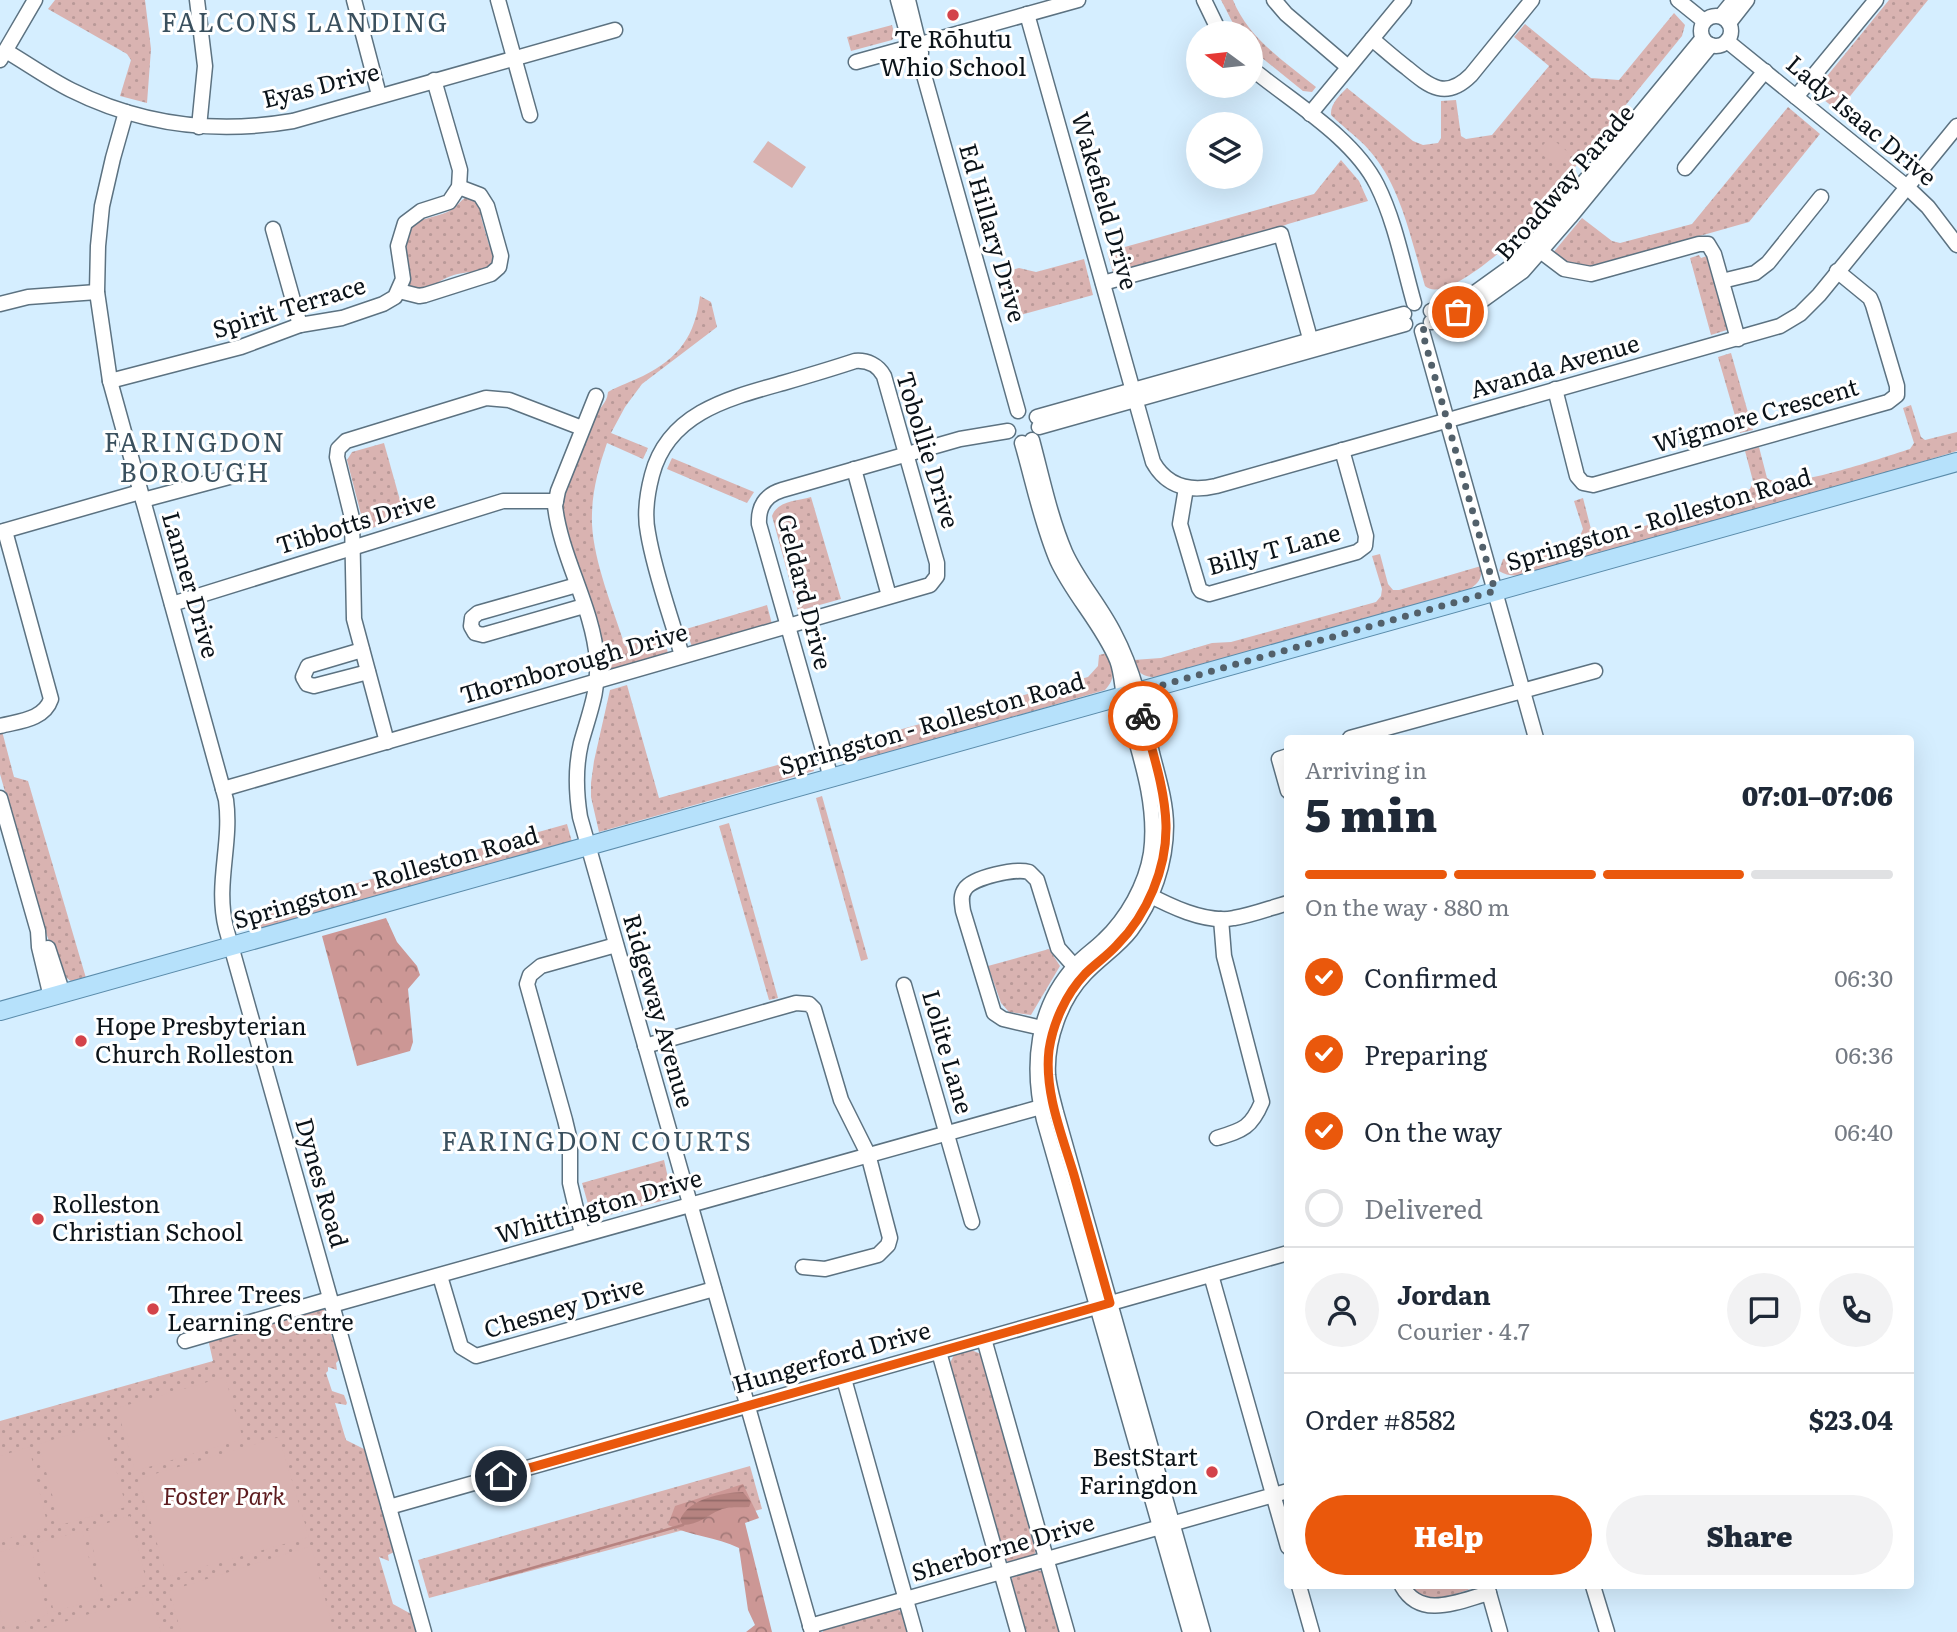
<!DOCTYPE html>
<meta charset="utf-8">
<style>
body{margin:0;font-family:Literata,serif;background:#f2f2f3;color:#1f2937;height:100vh;display:flex;flex-direction:column;font-size:26px;white-space:nowrap}
*{box-sizing:border-box;margin:0}
p{font-size:23px;color:#747a83}
.icon{flex:none;width:38px;height:38px;fill:none;stroke:currentColor;stroke-width:2;stroke-linecap:round;stroke-linejoin:round}
.map{position:relative;flex:1;overflow:hidden}
.drawer{position:absolute;left:1284px;top:735px;width:630px;height:854px;display:flex;flex-direction:column;background:#fff;border-radius:7px;box-shadow:0 7px 28px #0002}
.drawer>*{flex:none}
.needle{width:46px;rotate:285deg}
.tools{position:absolute;left:1186px;top:21px;display:grid;gap:14px}
.tools a{display:grid;place-items:center;width:77px;height:77px;border-radius:50%;background:#fff;box-shadow:0 7px 28px #0002;font-size:35px}
.pin{position:absolute;display:grid;place-items:center;width:60px;height:60px;color:#fff;margin:-30px;border:4px solid #fff;border-radius:50%;box-shadow:0 2px 7px #0007}
.courier{position:absolute;display:grid;place-items:center;width:70px;height:70px;margin:-35px;border:5px solid #ea580c;border-radius:50%;background:#fff;color:#222;box-shadow:0 2px 9px #0007}
.summary em{font-style:normal;font-weight:800}
.summary div{display:flex;flex-direction:column-reverse}
.summary{display:flex;align-items:center;justify-content:space-between;height:119px;padding:0 21px}
h1{font-size:46px;font-weight:800;line-height:52px}
.bar{display:grid;grid-template-columns:repeat(4,1fr);gap:10px 7px;align-content:center;height:84px;padding:0 21px}
.bar i{height:9px;border-radius:5px;background:#e0e1e3}
.bar .selected{background:#ea580c}
.bar p{grid-column:span 4}
.line{display:flex;align-items:center;gap:18px;padding:0 21px;border-top:2px solid #e0e1e3}
.line div{flex:1}
.round{display:grid;place-items:center;flex:none;width:74px;height:74px;border-radius:37px;background:#f2f2f3}
ol{padding:0 21px;list-style:none}
li{display:flex;align-items:center;gap:21px;height:77px}
li p{margin-inline-start:auto}
li .icon{padding:7px;border-radius:50%;background:#ea580c;color:#fff;stroke-width:4}
li:last-child{color:#747a83}
li i{width:38px;height:38px;border:4px solid #e0e1e3;border-radius:50%}
.primary-button{display:flex;gap:14px;margin-top:auto;padding:14px 21px}
.primary-button a{flex:1;height:80px;border-radius:42px;background:#ea580c;color:#fff;font-size:28px;font-weight:800;line-height:80px;text-align:center}
.primary-button a+a{background:#f2f2f3;color:#1f2937}
.map>svg:first-child{display:block}
.green{fill:url(#green-dots)}
.forest{fill:url(#forest-crowns)}
.pitch{fill:#d9b3b1}
.water{fill:url(#water-rules)}
.lines{fill:none;stroke-linecap:round;stroke-linejoin:round}
.stream{stroke:#b68380;stroke-width:2.5}
.minor-casing{stroke:#5c7281;stroke-width:17}
.major-casing{stroke:#5b8cab;stroke-width:20}
.minor{stroke:#fff;stroke-width:14}
.major{stroke:#b6e1fb;stroke-width:18}
.done{stroke:#52606a;stroke-width:7;stroke-dasharray:0 12.6}
.route{stroke:#ea580c;stroke-width:9}
.poi-dot{fill:#d3434a;stroke:#fff;stroke-width:2.5}
.labels{text-anchor:middle;stroke-width:6;stroke-linejoin:round;paint-order:stroke}
.poi-label{font-size:24px;fill:#0b1319;stroke:#fff;text-anchor:start}
.street-label{font-size:24px;fill:#0b1319;stroke:#fff}
.park-label{font-size:24px;font-style:italic;fill:#5d1c1f;stroke:#fff}
.neighbourhood-label{font-size:26px;letter-spacing:2px;fill:#3a505e;stroke:#fff}
</style>
<div class="map">
<svg width="1957" height="1632" viewBox="0 0 1957 1632">
<defs>
<pattern id="green-dots" width="8" height="8" patternUnits="userSpaceOnUse" patternTransform="scale(1.75)"><rect width="8" height="8" fill="#d9b3b1"/><path d="M2 2h.1M6 6h.1" fill="none" stroke="#b99998" stroke-width="1.8" stroke-linecap="round"/></pattern>
<pattern id="forest-crowns" width="20" height="18" patternUnits="userSpaceOnUse" patternTransform="scale(1.75)"><rect width="20" height="18" fill="#cc9795"/><path d="M2 6a3 3 0 1 1 6 0M12 15a3 3 0 1 1 6 0" fill="none" stroke="#a47a79"/></pattern>
<pattern id="water-rules" width="6" height="5" patternUnits="userSpaceOnUse" patternTransform="scale(1.75)"><rect width="6" height="5" fill="#b68380"/><path d="M0 2.5h6" fill="none" stroke="#926a68"/></pattern>
</defs>
<rect width="100%" height="100%" fill="#d5eeff"/>
<g class="green">
<polygon points="55,0 145,0 151,49 147,103 120,96 131,60 127,54 48,9"/>
<path d="M1221,0H1233C1248,38 1285,62 1316,87L1312,92L1303,91L1251,49V33H1238Z"/>
<polygon points="1889,0 1928,0 1838,111 1814,92"/>
<path d="M1674,13L1685,25L1682,36L1523,231C1508,246 1444,304 1425,286C1412,243 1402,191 1374,156C1362,140 1345,129 1331,115C1330,104 1340,95 1347,88L1413,141L1423,145L1438,143L1441,138V101L1456,100L1461,136L1466,139L1492,135L1549,66L1514,37L1525,24L1591,78L1619,80Z"/>
<polygon points="892,25 895,36 892,40 851,51 847,37"/>
<polygon points="1788,107 1820,134 1749,222 1601,264 1601,267 1571,268 1552,254 1582,218 1612,241 1620,243 1692,224"/>
<polygon points="1341,160 1359,181 1368,201 1288,224 1262,234 1261,231 1169,257 1169,260 1114,276 1107,252 1314,194"/>
<path d="M468,196L478,200L482,211L481,217L489,245L493,247L495,263L479,273C465,270 440,277 432,289L414,290L409,286C411,271 404,261 404,248C404,215 432,221 451,210C458,206 461,199 468,196Z"/>
<polygon points="1699,255 1701,258 1710,255 1730,329 1711,335 1690,258"/>
<polygon points="1084,259 1093,295 1010,318 998,274 1019,268 1036,272"/>
<path d="M700,296L711,302L717,327L642,384L625,407L611,433L648,448L643,459L607,443C598,469 591,495 592,524C594,563 613,608 625,646L663,635L668,653L614,670L607,668L562,513C561,490 581,441 592,419C597,409 607,405 608,392C620,385 631,382 643,376C679,358 695,336 700,296Z"/>
<polygon points="1731,353 1753,430 1740,433 1718,357"/>
<path d="M1911,405L1921,437L1925,440L1957,432V451L1830,490L1552,567C1535,572 1514,581 1499,571L1503,559L1579,538L1583,529L1574,501L1583,498L1592,533L1602,538L1722,504L1737,494L1750,489L1753,481L1745,451L1759,447L1767,478C1782,493 1887,456 1910,449L1914,443L1903,408Z"/>
<polygon points="384,443 405,518 365,530 347,460 352,452"/>
<polygon points="672,458 754,492 747,503 667,469"/>
<path d="M811,497L841,599L798,611L772,516C777,501 797,501 811,497Z"/>
<path d="M1380,554L1388,584L1393,590H1399L1481,566C1482,578 1480,582 1470,589L1179,672C1159,676 1141,685 1133,660L1161,658L1212,643L1231,642L1376,602L1381,596L1382,589L1372,556Z"/>
<polygon points="767,605 772,624 692,647 686,629"/>
<path d="M1107,653C1113,668 1117,677 1105,690L844,766L838,747L1088,677L1098,666L1099,655Z"/>
<polygon points="627,685 659,798 810,756 814,771 599,832 591,797 591,783 594,761 610,690"/>
<path d="M2,731L14,777L28,781L86,978L73,982C55,974 53,946 44,929L0,774V732Z"/>
<polygon points="822,796 868,959 861,961 816,798"/>
<polygon points="729,823 778,998 769,1000 719,826"/>
<polygon points="567,824 572,842 252,932 247,914"/>
<polygon points="1049,949 1060,966 1031,1015 1009,1012 1001,1003 988,966"/>
<polygon points="664,1160 671,1191 669,1199 594,1219 592,1218 582,1183"/>
<polygon points="316,1309 324,1309 333,1341 335,1343 340,1359 336,1363 337,1370 328,1367 328,1371 326,1373 332,1391 344,1395 347,1403 346,1405 335,1403 346,1440 366,1450 394,1552 388,1555 389,1561 379,1557 393,1604 413,1615 418,1632 0,1632 0,1421 213,1361 208,1339"/>
<polygon points="971,1350 981,1354 1037,1550 1033,1556 1010,1563 1003,1558 949,1365 954,1355"/>
<polygon points="750,1466 762,1509 429,1598 418,1560"/>
<polygon points="1034,1569 1044,1572 1061,1632 1024,1632 1011,1582 1013,1576"/>
<path d="M1411,1586H1480C1456,1593 1430,1608 1411,1586Z"/>
<polygon points="897,1609 902,1612 908,1632 823,1632 823,1629"/>
</g>
<g class="forest">
<polygon points="386,918 397,942 417,966 420,975 408,989 413,1042 410,1051 357,1066 322,936"/>
<path d="M743,1484L759,1518L745,1523L772,1632H746L755,1625L748,1610L739,1548C716,1537 691,1536 668,1525L675,1506Z"/>
</g>
<g class="pitch">
<polygon points="1550,137 1569,153 1557,167 1538,151"/>
<polygon points="768,141 806,167 792,188 753,162"/>
<polygon points="225,1377 243,1439 135,1471 117,1408"/>
<polygon points="104,1424 126,1507 60,1525 39,1444"/>
<polygon points="279,1437 309,1537 167,1577 138,1479"/>
<polygon points="29,1447 48,1527 0,1541 0,1456"/>
<polygon points="130,1516 147,1584 105,1597 88,1529"/>
<polygon points="82,1531 99,1598 54,1612 37,1543"/>
<polygon points="30,1543 48,1615 5,1628 0,1611 0,1552"/>
<polygon points="311,1546 334,1632 181,1632 169,1591"/>
<polygon points="150,1595 161,1632 32,1632"/>
</g>
<path class="water" d="M743,1492L751,1502L749,1507C740,1508 728,1506 720,1510C707,1515 699,1525 683,1525L680,1520C689,1498 722,1493 743,1492Z"/>
<g class="lines">
<polyline class="stream" points="490,1580 683,1525"/>
<g class="minor-casing">
<g id="minor">
<polyline points="197,0 205,66 199,127"/>
<polyline points="354,0 379,95"/>
<polyline points="498,0 530,115"/>
<polyline points="898,0 911,47 922,68 1018,411"/>
<polyline points="908,0 921,53"/>
<polyline points="1204,0 1220,33"/>
<polyline points="1274,0 1286,14 1348,67"/>
<polyline points="1678,0 1704,21"/>
<path d="M1027,14L1153,462C1167,487 1190,492 1216,486L1780,326L1800,314L1819,295L1957,126"/>
<circle cx="1716" cy="31" r="15"/>
<polyline points="1721,16 1734,0"/>
<polyline points="1729,23 1747,0"/>
<path d="M1372,39C1384,49 1395,59 1407,68C1430,87 1446,100 1471,75L1532,0"/>
<polyline points="1727,41 1907,187 1928,207 1957,245"/>
<path d="M6,51C28,64 49,79 71,90C141,125 217,134 293,121L615,30"/>
<polyline points="0,60 35,0"/>
<polyline points="856,62 1078,0"/>
<path d="M1251,68C1292,102 1353,137 1377,185C1395,221 1403,264 1414,303"/>
<polyline points="1796,97 1876,0"/>
<path d="M126,112L113,158L102,206L98,246L97,292L110,381L226,800C232,844 215,884 226,928L424,1632"/>
<polyline points="1310,114 1404,0"/>
<polyline points="1685,168 1765,71"/>
<polyline points="273,229 300,325"/>
<polyline points="1535,247 1564,269 1591,274 1699,244 1708,244 1714,254 1738,339"/>
<polyline points="1722,281 1755,273 1768,263 1821,197"/>
<polyline points="1103,283 1281,234 1313,349"/>
<polyline points="399,291 419,296 425,295 491,274 499,267 501,256 487,206 480,195 459,187"/>
<polyline points="0,304 28,297 97,292"/>
<polyline points="1431,311 1476,292 1519,261 1702,39"/>
<polyline points="1431,322 1477,304 1523,271 1570,217 1711,45"/>
<polyline points="1422,331 1536,738"/>
<polyline points="110,381 241,347 300,325 342,318 383,304 395,297 403,279 398,246 405,223 421,211 449,202 459,187 460,170 434,80"/>
<polyline points="1555,389 1577,476 1583,483 1593,485 1888,402 1897,395 1897,386 1873,305 1870,298 1837,271"/>
<path d="M596,396L558,491L555,506C561,558 593,607 597,660C599,691 589,714 581,743C575,768 576,792 580,817L812,1632"/>
<polyline points="1037,417 1404,314"/>
<polyline points="1039,427 1405,324"/>
<path d="M1032,440C1042,477 1050,517 1065,552C1078,581 1100,605 1114,633C1134,671 1143,712 1152,753C1158,777 1166,802 1166,826C1166,862 1153,901 1131,930C1118,947 1100,958 1085,974C1061,999 1046,1040 1048,1075C1049,1087 1053,1100 1056,1112L1203,1632"/>
<path d="M1022,443C1033,481 1041,522 1057,560C1073,595 1102,624 1117,660C1122,673 1122,689 1125,702C1138,750 1158,802 1151,853C1146,885 1127,918 1104,940C1095,949 1084,956 1076,965C1036,1008 1031,1066 1044,1120L1190,1632"/>
<polyline points="854,469 889,596"/>
<polyline points="1186,488 1180,524 1199,588 1201,591 1209,594 1357,552 1365,546 1366,536 1342,450"/>
<polyline points="143,500 248,472"/>
<polyline points="0,532 140,492"/>
<polyline points="577,585 478,613 472,618 471,626 475,633 483,635 584,606"/>
<polyline points="172,604 503,501 556,501"/>
<polyline points="362,650 308,666 303,677 307,684 314,686 368,672"/>
<path d="M0,726C19,721 44,720 51,699L5,531"/>
<polyline points="1350,738 1595,671"/>
<polyline points="387,742 354,619 352,518 337,457 338,449 346,441 486,398 509,400 582,428"/>
<polyline points="1288,756 1279,759 1288,791"/>
<path d="M831,778L759,524C758,507 765,495 782,490L960,439L1008,431"/>
<path d="M223,789L930,585L937,576V563L884,376C878,365 867,360 855,361C831,369 807,376 783,383C729,398 668,413 652,475C647,494 644,514 648,533C655,575 671,616 682,656"/>
<polyline points="0,798 38,931 39,947 51,997"/>
<path d="M1143,892C1168,905 1205,924 1234,918C1252,915 1270,908 1288,903"/>
<polyline points="48,948 63,994"/>
<polyline points="904,985 972,1222"/>
<path d="M1042,1028L1003,1019L994,1013L963,911C962,903 960,896 965,889C973,877 1016,868 1029,872L1037,880L1058,948L1075,967"/>
<polyline points="645,1046 796,1003 809,1004 814,1009 841,1100 868,1154 890,1238 888,1245 878,1255 825,1269 803,1267"/>
<path d="M1217,1138C1243,1130 1251,1128 1262,1102L1224,956L1221,919"/>
<polyline points="582,1234 570,1183 570,1141 565,1120 527,984 530,975 541,966 616,945"/>
<polyline points="1211,1275 1288,1547"/>
<polyline points="440,1276 461,1347 476,1356 714,1289"/>
<polyline points="332,1305 1041,1107"/>
<polyline points="984,1339 1067,1632"/>
<polyline points="185,1341 330,1299"/>
<polyline points="939,1352 1018,1632"/>
<polyline points="844,1379 915,1632"/>
<polyline points="389,1507 1288,1253"/>
<polyline points="1299,1586 1312,1632"/>
<path d="M1402,1586C1421,1620 1459,1601 1489,1593"/>
<polyline points="1487,1586 1500,1632"/>
<polyline points="1593,1586 1607,1632"/>
<polyline points="810,1626 1288,1491"/>
</g>
</g>
<g class="major-casing">
<polyline id="major" points="0,1011 1957,462"/>
</g>
<use href="#minor" class="minor"/>
<use href="#major" class="major"/>
</g>
<g class="lines">
<polyline class="done" points="1143,716 1138,692 1495,591 1422,331 1431,322 1458,312"/>
<path class="route" d="M501,1476L1110,1303C1098,1260 1086,1217 1074,1175C1062,1135 1044,1092 1049,1050C1053,1023 1066,994 1085,974C1095,964 1107,956 1117,945C1147,915 1167,868 1166,825C1165,788 1152,751 1143,716"/>
</g>
<g class="poi-dot">
<circle cx="953" cy="15" r="7"/>
<circle cx="81" cy="1041" r="7"/>
<circle cx="38" cy="1219" r="7"/>
<circle cx="153" cy="1309" r="7"/>
<circle cx="1212" cy="1472" r="7"/>
</g>
<g class="labels">
<g class="poi-label">
<text x="953" y="48" text-anchor="middle">Te Rōhutu<tspan x="953" dy="28">Whio School</tspan></text>
<text x="95" y="1035">Hope Presbyterian<tspan x="95" dy="28">Church Rolleston</tspan></text>
<text x="52" y="1213">Rolleston<tspan x="52" dy="28">Christian School</tspan></text>
<text x="167" y="1303">Three Trees<tspan x="167" dy="28">Learning Centre</tspan></text>
<text x="1198" y="1466" text-anchor="end">BestStart<tspan x="1198" dy="28">Faringdon</tspan></text>
</g>
<g class="street-label">
<text transform="translate(321 86) rotate(-14)" y="8">Eyas Drive</text>
<text transform="translate(1861 121) rotate(40)" y="8">Lady Isaac Drive</text>
<text transform="translate(1565 183) rotate(-49)" y="8">Broadway Parade</text>
<text transform="translate(1104 201) rotate(74)" y="8">Wakefield Drive</text>
<text transform="translate(992 233) rotate(74)" y="8">Ed Hillary Drive</text>
<text transform="translate(289 308) rotate(-17)" y="8">Spirit Terrace</text>
<text transform="translate(1555 367) rotate(-16)" y="8">Avanda Avenue</text>
<text transform="translate(1756 416) rotate(-16)" y="8">Wigmore Crescent</text>
<text transform="translate(927 450) rotate(73)" y="8">Tobollie Drive</text>
<text transform="translate(1659 520) rotate(-16)" y="8">Springston - Rolleston Road</text>
<text transform="translate(356 523) rotate(-17)" y="8">Tibbotts Drive</text>
<text transform="translate(1274 550) rotate(-15)" y="8">Billy T Lane</text>
<text transform="translate(190 585) rotate(74)" y="8">Lanner Drive</text>
<text transform="translate(804 592) rotate(76)" y="8">Geldard Drive</text>
<text transform="translate(574 664) rotate(-16)" y="8">Thornborough Drive</text>
<text transform="translate(932 724) rotate(-16)" y="8">Springston - Rolleston Road</text>
<text transform="translate(386 878) rotate(-16)" y="8">Springston - Rolleston Road</text>
<text transform="translate(658 1011) rotate(74)" y="8">Ridgeway Avenue</text>
<text transform="translate(947 1052) rotate(74)" y="8">Lolite Lane</text>
<text transform="translate(321 1183) rotate(74)" y="8">Dynes Road</text>
<text transform="translate(599 1207) rotate(-16)" y="8">Whittington Drive</text>
<text transform="translate(564 1308) rotate(-16)" y="8">Chesney Drive</text>
<text transform="translate(832 1358) rotate(-16)" y="8">Hungerford Drive</text>
<text transform="translate(1003 1548) rotate(-16)" y="8">Sherborne Drive</text>
</g>
<g class="park-label">
<text x="224" y="1505">Foster Park</text>
</g>
<g class="neighbourhood-label">
<text x="305" y="32">FALCONS LANDING</text>
<text x="195" y="452">FARINGDON<tspan x="195" dy="30">BOROUGH</tspan></text>
<text x="597" y="1151">FARINGDON COURTS</text>
</g>
</g>
</svg>
<div class="tools">
<a><svg class="needle" viewBox="-14 -14 28 28"><path d="M0-13l5 13h-10z" fill="#e53935"/><path d="M0 13l5-13h-10z" fill="#747a83"/></svg></a>
<a><svg class="icon" aria-label="layers" viewBox="0 0 24 24"><path d="M12 4l9 5-9 5-9-5zM3 14l9 5 9-5"/></svg></a>
</div>
<div class="pin" style="left:1458px;top:312px;background:#ea580c"><svg class="icon" aria-label="bag" viewBox="0 0 24 24"><path d="M5 8h14l-1 12H6zM9 8a3 3 0 0 1 6 0"/></svg></div>
<div class="pin" style="left:501px;top:1476px;background:#1f2937"><svg class="icon" aria-label="home" viewBox="0 0 24 24"><path d="M3 11l9-7 9 7M6 9v11h12V9"/></svg></div>
<div class="courier" style="left:1143px;top:716px"><svg class="icon" aria-label="bike" viewBox="0 0 24 24"><circle cx="6" cy="16" r="4"/><circle cx="18" cy="16" r="4"/><path d="M6 16l4-8h5l3 8M10 8l3 8H6M13 5h3"/></svg></div>
<section class="drawer">
<div class="summary"><div><h1>5 min</h1><p>Arriving in</p></div><em>07:01–07:06</em></div>
<div class="bar"><i class="selected"></i><i class="selected"></i><i class="selected"></i><i></i><p>On the way · 880 m</p></div>
<ol>
<li><svg class="icon" aria-label="check" viewBox="0 0 24 24"><path d="M5 12l5 5 9-10"/></svg>Confirmed<p>06:30</p></li>
<li><svg class="icon" aria-label="check" viewBox="0 0 24 24"><path d="M5 12l5 5 9-10"/></svg>Preparing<p>06:36</p></li>
<li><svg class="icon" aria-label="check" viewBox="0 0 24 24"><path d="M5 12l5 5 9-10"/></svg>On the way<p>06:40</p></li>
<li><i></i>Delivered</li>
</ol>
<div class="line" style="height:126px"><a class="round"><svg class="icon" aria-label="person" viewBox="0 0 24 24"><circle cx="12" cy="8" r="4"/><path d="M4 21q1-7 8-7t8 7"/></svg></a><div><b>Jordan</b><p>Courier · 4.7</p></div><a class="round"><svg class="icon" aria-label="chat" viewBox="0 0 24 24"><path d="M4 5h16v11H9l-5 4z"/></svg></a><a class="round"><svg class="icon" aria-label="phone" viewBox="0 0 24 24"><path d="M5 4h4l2 5-3 2q2 4 5 5l2-3 5 2v4C11 20 4 13 5 4z"/></svg></a></div>
<div class="line" style="height:91px"><div>Order #8582</div><b>$23.04</b></div>
<div class="primary-button"><a>Help</a><a>Share</a></div>
</section>
</div>
